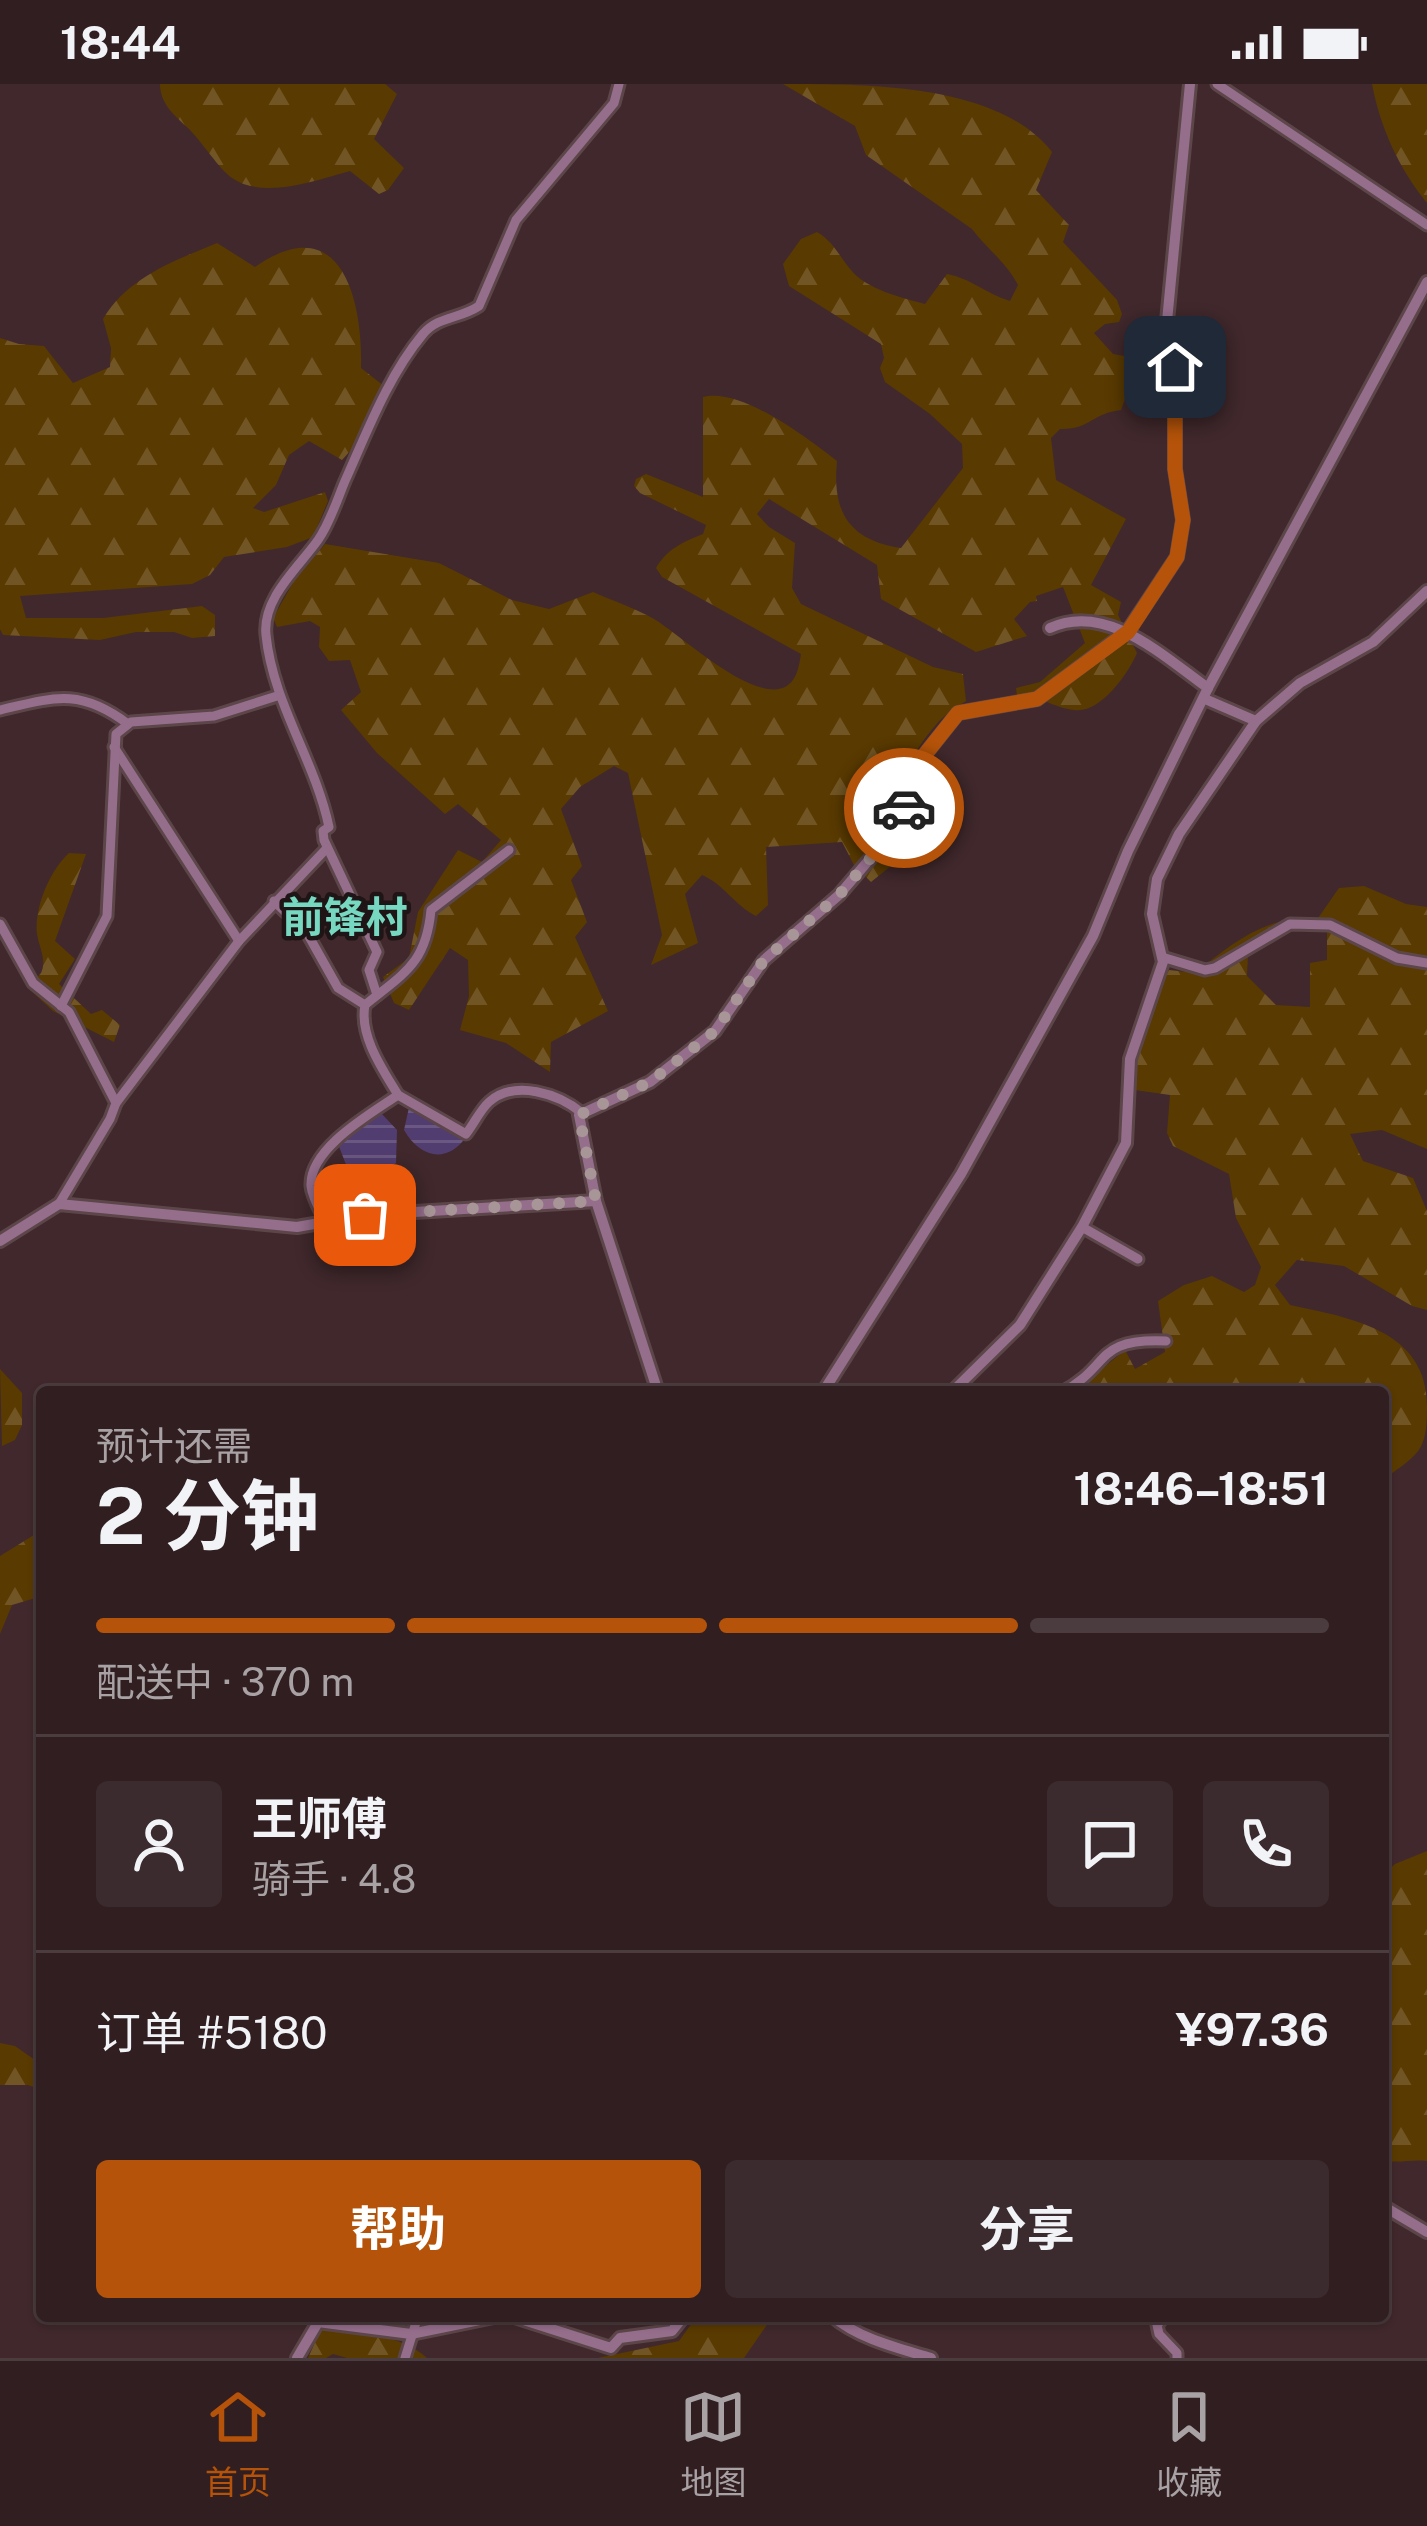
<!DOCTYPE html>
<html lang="zh">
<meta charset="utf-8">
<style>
body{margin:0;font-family:"Public Sans","Noto Sans SC",sans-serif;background:#3c2b2e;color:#f1f3f6;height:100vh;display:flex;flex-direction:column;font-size:45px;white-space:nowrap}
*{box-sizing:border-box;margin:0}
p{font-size:39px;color:#a8a2a5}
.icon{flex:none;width:66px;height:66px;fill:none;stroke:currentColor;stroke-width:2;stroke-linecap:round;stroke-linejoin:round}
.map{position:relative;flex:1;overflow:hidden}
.side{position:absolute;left:36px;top:1302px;width:1353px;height:936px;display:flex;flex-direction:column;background:#301e21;border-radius:12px;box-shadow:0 3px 9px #0004,0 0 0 3px #4b3c3f}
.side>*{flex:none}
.pin{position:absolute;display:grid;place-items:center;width:102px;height:102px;color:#fff;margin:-51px;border-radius:24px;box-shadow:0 6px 18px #0006}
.courier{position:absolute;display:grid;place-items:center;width:120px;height:120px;margin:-60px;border:9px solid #b45309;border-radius:50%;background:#fff;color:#222;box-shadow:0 3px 15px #0007}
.overview em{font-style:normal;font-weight:700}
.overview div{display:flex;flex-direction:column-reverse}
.overview{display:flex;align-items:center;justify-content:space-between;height:204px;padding:0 60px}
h1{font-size:78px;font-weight:700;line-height:90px}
.bar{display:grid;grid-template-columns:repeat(4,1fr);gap:18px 12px;align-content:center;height:144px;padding:0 60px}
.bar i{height:15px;border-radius:9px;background:#4b3c3f}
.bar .current{background:#b45309}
.bar p{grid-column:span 4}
.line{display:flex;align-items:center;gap:30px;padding:0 60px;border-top:3px solid #4b3c3f}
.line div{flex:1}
.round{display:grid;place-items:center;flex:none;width:126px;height:126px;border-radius:12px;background:#3c2b2e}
.action{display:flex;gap:24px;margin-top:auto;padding:24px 60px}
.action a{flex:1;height:138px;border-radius:12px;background:#b45309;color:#fff;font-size:48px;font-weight:700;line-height:138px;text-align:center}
.action a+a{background:#3c2b2e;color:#f1f3f6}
.status{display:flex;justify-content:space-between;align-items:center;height:84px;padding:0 60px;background:#301e21;direction:ltr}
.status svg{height:33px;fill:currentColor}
.menu{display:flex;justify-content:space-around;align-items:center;height:168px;border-top:3px solid #4b3c3f;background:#301e21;font-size:33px;color:#a8a2a5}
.menu a{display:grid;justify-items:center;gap:6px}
.menu .current{color:#b45309}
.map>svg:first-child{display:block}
.forest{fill:url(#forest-firs)}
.water{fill:url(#water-rules)}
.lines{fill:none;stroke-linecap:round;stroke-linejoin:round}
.minor-casing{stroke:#5d464a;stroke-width:15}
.tertiary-casing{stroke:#5d464a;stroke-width:16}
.minor{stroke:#956e8c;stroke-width:9}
.tertiary{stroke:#956e8c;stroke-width:10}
.done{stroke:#a89597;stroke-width:12;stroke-dasharray:0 21.6}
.route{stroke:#b45309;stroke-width:15}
.labels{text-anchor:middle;stroke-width:9;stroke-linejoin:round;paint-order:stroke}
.quarter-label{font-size:42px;font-weight:bold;fill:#76d8c1;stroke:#201516}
</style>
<div class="status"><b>18:44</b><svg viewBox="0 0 49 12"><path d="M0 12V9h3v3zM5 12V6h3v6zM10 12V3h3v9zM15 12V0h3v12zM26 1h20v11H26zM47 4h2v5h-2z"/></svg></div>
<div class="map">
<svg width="1427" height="2274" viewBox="0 0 1427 2274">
<defs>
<pattern id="forest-firs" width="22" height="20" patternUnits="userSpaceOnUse" patternTransform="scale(3)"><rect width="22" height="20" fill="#593a00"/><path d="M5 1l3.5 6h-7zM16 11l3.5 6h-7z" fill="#715524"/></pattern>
<pattern id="water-rules" width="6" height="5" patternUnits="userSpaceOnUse" patternTransform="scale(3)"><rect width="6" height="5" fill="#513d6f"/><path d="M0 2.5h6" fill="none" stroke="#6a5882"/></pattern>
</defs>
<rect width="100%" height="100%" fill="#40282c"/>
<g class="forest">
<path d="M160,0H385L397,10L374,55L404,84L388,106L379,110L350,87C317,96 263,116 232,94C220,86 201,57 189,45C175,32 160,20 160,0Z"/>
<path d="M783,0C870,0 999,0 1052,68L1036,106L1069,141L1063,158L1117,216L1122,230L1119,238L1105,240L1094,249L1113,270L1124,272L1132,295L1121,326C1092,329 1090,346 1060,345L1051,354L1056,396L1126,435L1091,501L1121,518L1118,531L1137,569C1128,590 1100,630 1074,626C1053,624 1039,610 1017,612L1016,604L1040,598L1085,559L1063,503L1036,512L1037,517L1030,518L1014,535L1027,552L976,568L881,515L877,481L769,415L757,430L769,443L795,459L792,504L801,520L933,583L963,590L966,617C955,624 943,632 935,642C908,673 914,687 867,689C857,731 875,736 907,756L897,777L871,798L854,781L842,758L766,763L768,821L756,832C734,821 725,801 702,791L685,810L698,859L651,881L662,851L628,689L614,682L580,703L561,725L582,782L571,796L587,838L575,853L608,927L551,958L550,988L506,959L460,946L469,912L468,876L450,864L409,926L394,919L383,893L409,874L418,828L458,766L482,778L501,756L458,720L445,730L377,669L341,626L361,608L350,576L329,577L319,563L320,543L310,537L277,543L273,534L294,497L325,460L439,479L512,516L549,525L593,508C613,517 635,524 654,535C681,551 752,619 785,603C797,597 799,582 801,570L662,493L656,484C667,465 683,458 703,450L706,441L640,409L634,402L636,395L646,390L703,413V313C741,303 807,354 837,377C832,427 848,456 901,464L963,384L962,360L930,330L885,298L880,284L884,274L881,260L789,202L783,180L801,155L817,148C834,158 839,172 851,186C866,205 902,214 925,220L947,190C970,194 987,210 1010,217L1018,201C1006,178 988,166 972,145L866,71L855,42Z"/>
<path d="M1372,0H1427V119C1399,85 1380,43 1372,0Z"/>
<path d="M217,159L255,183C341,123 363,216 361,284L384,302L352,365L342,376L309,357L289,371L276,401L253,424L264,428L325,408L328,417L313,453L287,463L224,473L210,491L192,500L20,512L26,534H103L202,522L215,531V552L192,554L174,548H136L100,556L3,551L0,545V254L19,260L44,262L73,299L110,283L111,264L103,235C128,193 174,177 217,159Z"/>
<path d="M69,769L86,770L55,857L75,875L59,900L91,930L102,926L120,941L114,958L53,927L27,903C30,900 39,892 41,889C47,876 39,863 37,850C34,824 50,786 69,769Z"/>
<path d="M1364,802L1406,820L1427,823V1065L1382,1046L1350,1050L1363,1077L1413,1094L1427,1127V1226L1412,1222L1344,1182L1297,1176L1275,1201L1290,1221C1351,1234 1427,1246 1427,1322C1427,1369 1419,1369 1383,1396V1308H1074L1125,1266L1135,1285L1165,1268L1158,1217L1184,1201L1212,1192L1244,1208L1255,1201L1261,1183L1236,1134L1229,1090L1173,1062L1167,1049L1170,1011L1135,1006C1130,965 1149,921 1169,886L1196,889C1223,866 1251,844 1286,836L1248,871L1247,892L1276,921L1310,923V879L1327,876V838L1316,837L1339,804Z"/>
<polygon points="0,1285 22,1309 22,1341 15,1356 2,1362"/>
<polygon points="42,1446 42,1512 12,1521 0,1550 0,1472"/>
<path d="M1427,1767V2077C1412,2075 1396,2080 1383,2076V1791L1395,1780Z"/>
<polygon points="0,1959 15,1962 42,1981 42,2006 28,2001 0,2001"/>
<polygon points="697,2232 773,2232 744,2274 598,2274 679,2257"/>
<path d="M321,2245C357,2249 399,2249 427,2274H347L333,2270L326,2274H308Z"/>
</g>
<g class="water">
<path d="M410,1019L466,1053C447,1080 420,1074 404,1046Z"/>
<polygon points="380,1028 397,1046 396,1079 382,1091 356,1091 347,1083 338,1060"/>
</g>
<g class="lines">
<g class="minor-casing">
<g id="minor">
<polyline points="1217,0 1427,141"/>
<path d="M0,626C55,613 80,604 128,640"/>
<polyline points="114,663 239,857"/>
<polyline points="274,817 307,849 338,904 365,921"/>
<polyline points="0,840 33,899 69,928 116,1019 110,1035 59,1120"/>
<polyline points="1162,873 1205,886 1215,884 1290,840 1330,841 1397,874 1427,879"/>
<path d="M377,911L369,886L377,868L324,756L323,747L329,743C315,676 273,620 266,551C262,514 299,483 318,456C330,439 337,416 345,397C367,348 388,292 423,250C438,232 460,235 479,222L516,136L614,19L619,0"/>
<polyline points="61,922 107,832 116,650 131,638 214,632 277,612"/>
<path d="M398,1011C383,986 359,952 365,921C404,889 426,880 431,826L509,766"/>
<polyline points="116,1019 239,857 327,764"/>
<path d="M326,1139C321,1128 312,1114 311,1102C309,1064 372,1029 398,1011L466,1050C474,1040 480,1026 489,1018C515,995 559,1010 582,1029"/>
<polyline points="1082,1143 1138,1175"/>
<path d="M1062,1308C1112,1282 1093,1254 1166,1257"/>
<polyline points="1165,2232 1157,2241 1159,2250 1177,2269 1177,2274"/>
<polyline points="405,2274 418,2232"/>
</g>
</g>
<g class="tertiary-casing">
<g id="tertiary">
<path d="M1050,544C1107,518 1163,572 1208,604"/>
<polyline points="1205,615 1256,637"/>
<polyline points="0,1157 59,1120 297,1143 365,1131 596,1117"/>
<polyline points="658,1308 596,1117 579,1031 650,998 715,947 764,876 839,811 898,742 915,683 958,629 1037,615 1128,547 1177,473 1183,436 1175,385 1175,283 1167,237 1190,0"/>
<polyline points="823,1308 961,1090 1093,852 1128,767 1208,604 1427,198"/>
<polyline points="952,1308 1020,1241 1082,1143 1126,1059 1130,975 1163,878 1152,830 1157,795 1179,750 1256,637 1300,599 1373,558 1427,507"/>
<polyline points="1383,2122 1427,2148"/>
<polyline points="511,2232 611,2264 620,2254 672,2247 684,2232"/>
<path d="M832,2232C859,2255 898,2264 931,2274"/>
<polyline points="318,2238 411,2250 499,2232"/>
<polyline points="297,2274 320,2235"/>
</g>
</g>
<use href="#minor" class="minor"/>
<use href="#tertiary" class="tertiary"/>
</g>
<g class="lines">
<polyline class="done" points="365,1131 596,1117 579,1031 650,998 715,947 764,876 839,811 898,742 904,724"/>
<polyline class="route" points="904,724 915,683 958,629 1037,615 1128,548 1177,473 1183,436 1175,385 1175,283"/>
</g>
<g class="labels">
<g class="quarter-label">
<text x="345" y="848">前锋村</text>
</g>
</g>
</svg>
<div class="pin" style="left:365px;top:1131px;background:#ea580c"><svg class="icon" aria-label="bag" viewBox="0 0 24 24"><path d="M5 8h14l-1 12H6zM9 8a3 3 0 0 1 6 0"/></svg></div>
<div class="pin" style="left:1175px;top:283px;background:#1f2937"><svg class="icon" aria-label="home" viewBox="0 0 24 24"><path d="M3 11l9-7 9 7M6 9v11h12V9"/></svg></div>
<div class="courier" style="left:904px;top:724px"><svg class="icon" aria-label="car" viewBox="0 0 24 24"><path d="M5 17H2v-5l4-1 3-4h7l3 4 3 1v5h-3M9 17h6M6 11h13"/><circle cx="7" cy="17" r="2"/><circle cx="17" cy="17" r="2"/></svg></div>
<section class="side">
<div class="overview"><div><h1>2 分钟</h1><p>预计还需</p></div><em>18:46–18:51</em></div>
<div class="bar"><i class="current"></i><i class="current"></i><i class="current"></i><i></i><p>配送中 · 370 m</p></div>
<div class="line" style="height:216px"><a class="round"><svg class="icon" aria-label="person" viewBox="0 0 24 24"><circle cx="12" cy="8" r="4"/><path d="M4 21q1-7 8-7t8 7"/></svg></a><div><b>王师傅</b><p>骑手 · 4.8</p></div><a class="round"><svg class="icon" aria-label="chat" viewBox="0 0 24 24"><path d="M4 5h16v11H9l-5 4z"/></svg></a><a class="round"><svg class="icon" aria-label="phone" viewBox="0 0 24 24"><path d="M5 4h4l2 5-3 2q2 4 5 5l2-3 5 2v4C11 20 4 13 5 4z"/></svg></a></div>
<div class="line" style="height:156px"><div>订单 #5180</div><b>¥97.36</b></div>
<div class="action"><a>帮助</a><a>分享</a></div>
</section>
</div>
<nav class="menu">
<a class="current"><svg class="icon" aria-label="home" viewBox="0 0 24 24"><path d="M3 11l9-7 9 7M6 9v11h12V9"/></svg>首页</a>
<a><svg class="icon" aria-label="map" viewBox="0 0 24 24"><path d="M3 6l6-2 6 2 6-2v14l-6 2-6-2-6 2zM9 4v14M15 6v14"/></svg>地图</a>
<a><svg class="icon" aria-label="saved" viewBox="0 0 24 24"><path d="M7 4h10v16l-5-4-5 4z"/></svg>收藏</a>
</nav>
